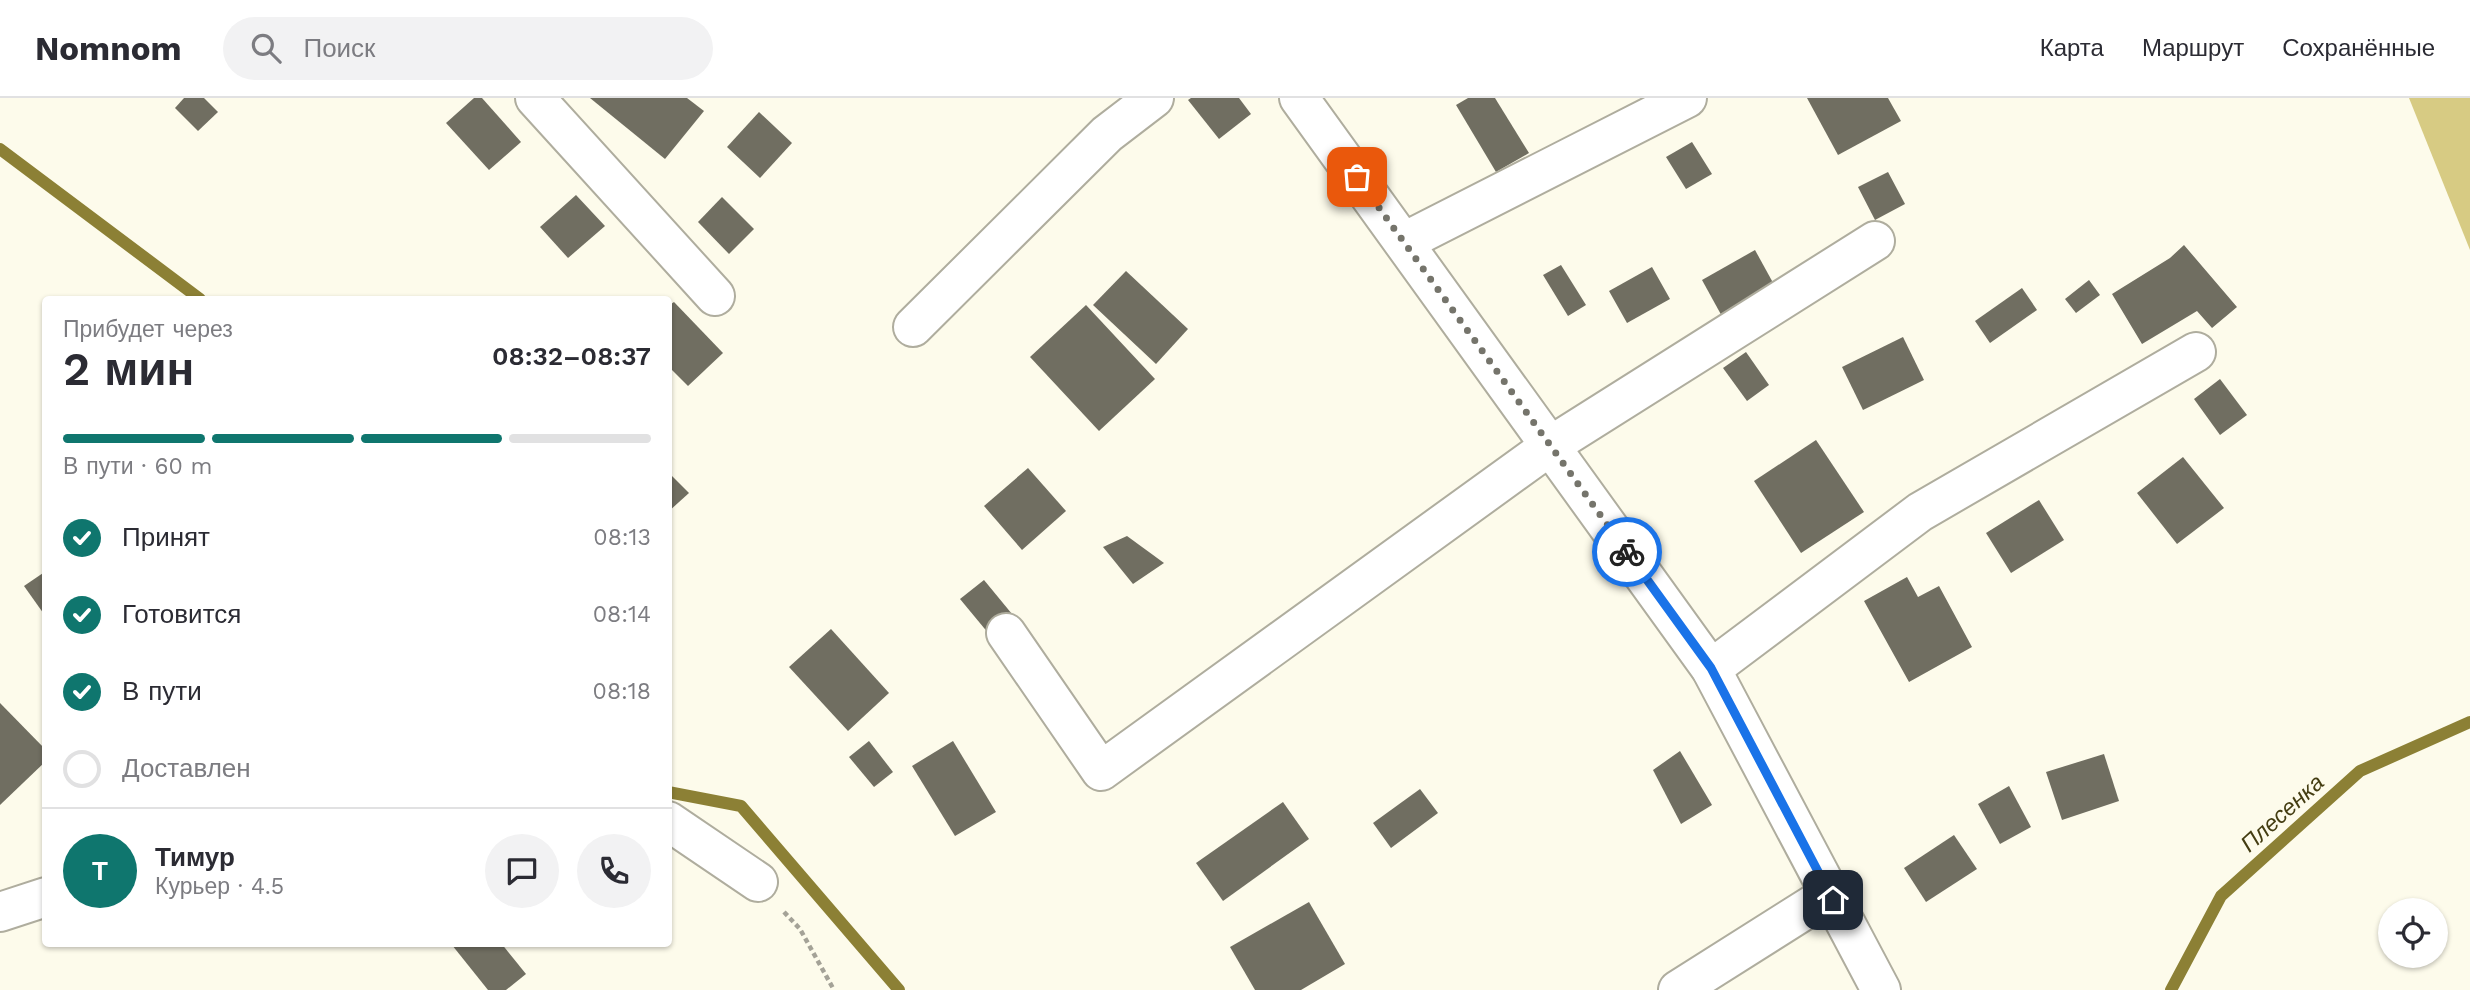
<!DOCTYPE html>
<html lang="ru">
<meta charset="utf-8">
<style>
body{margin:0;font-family:"Work Sans",sans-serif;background:#f2f2f3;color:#2b2b33;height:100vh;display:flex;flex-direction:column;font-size:26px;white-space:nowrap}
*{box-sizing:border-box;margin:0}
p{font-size:23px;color:#7c7c81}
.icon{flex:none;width:38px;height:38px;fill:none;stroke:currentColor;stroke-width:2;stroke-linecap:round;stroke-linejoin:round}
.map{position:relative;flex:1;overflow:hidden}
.side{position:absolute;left:42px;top:198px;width:630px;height:651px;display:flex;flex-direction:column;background:#fff;border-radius:7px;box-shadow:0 2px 5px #0004}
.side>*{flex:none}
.buttons{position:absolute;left:2378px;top:800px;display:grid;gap:14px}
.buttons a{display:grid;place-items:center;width:70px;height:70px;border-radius:50%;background:#fff;box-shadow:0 2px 5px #0004;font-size:35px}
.pin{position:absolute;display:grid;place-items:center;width:60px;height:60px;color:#fff;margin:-30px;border-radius:14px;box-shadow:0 4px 10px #0006}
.courier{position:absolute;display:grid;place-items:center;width:70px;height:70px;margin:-35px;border:5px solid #1a73e8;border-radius:50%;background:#fff;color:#222;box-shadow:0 2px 9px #0007}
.summary em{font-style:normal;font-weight:600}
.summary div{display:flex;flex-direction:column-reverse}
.summary{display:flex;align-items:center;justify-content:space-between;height:119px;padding:0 21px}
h1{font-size:46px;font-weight:600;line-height:52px}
.bar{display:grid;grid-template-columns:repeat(4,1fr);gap:10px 7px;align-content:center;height:84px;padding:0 21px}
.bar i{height:9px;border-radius:5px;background:#e1e1e2}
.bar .current{background:#0f766e}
.bar p{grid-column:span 4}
.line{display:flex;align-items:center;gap:18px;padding:0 21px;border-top:2px solid #e1e1e2}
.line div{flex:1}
.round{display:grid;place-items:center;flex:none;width:74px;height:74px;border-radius:37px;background:#f2f2f3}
ol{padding:0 21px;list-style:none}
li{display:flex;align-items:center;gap:21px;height:77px}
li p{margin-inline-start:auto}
li .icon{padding:7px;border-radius:50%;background:#0f766e;color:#fff;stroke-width:4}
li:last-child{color:#7c7c81}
li i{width:38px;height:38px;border:4px solid #e1e1e2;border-radius:50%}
header{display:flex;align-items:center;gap:42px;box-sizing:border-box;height:98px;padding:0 35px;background:#fff;border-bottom:2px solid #e1e1e2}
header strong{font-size:33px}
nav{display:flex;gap:38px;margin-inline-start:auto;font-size:24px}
.search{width:490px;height:63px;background:#f2f2f3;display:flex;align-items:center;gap:18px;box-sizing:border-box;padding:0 24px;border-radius:38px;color:#7c7c81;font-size:26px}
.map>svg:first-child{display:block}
.green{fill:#d7cb83}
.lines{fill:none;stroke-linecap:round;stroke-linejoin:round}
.stream{stroke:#8c8035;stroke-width:12}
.building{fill:#706e61}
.minor-casing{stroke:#afad9e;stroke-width:42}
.path{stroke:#a4a297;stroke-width:4.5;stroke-dasharray:5 3.5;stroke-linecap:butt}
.minor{stroke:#fff;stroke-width:38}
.done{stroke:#75746b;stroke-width:7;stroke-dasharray:0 12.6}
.route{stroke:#1a73e8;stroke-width:9}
.labels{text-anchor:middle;stroke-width:7;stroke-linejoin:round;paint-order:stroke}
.water-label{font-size:23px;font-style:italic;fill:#443d12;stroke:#fdfbeb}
</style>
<header>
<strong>Nomnom</strong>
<div class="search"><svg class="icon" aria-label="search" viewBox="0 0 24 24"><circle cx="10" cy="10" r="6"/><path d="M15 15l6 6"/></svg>Поиск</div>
<nav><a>Карта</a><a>Маршрут</a><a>Сохранённые</a></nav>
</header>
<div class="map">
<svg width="2470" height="892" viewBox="0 0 2470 892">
<rect width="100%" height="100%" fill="#fdfbeb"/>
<polygon class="green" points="2409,0 2470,0 2470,152"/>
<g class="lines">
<g class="stream">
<polyline points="0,51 200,201"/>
<polyline points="668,694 741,708 899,892"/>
<polyline points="2171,892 2221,798 2360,673 2470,624"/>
</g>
</g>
<g class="building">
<polygon points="184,0 204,0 218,14 198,33 175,10"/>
<polygon points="474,0 482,0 521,44 489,72 446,25"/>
<polygon points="590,0 687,0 704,13 665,61"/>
<polygon points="1191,0 1239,0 1251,16 1219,41 1188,2"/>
<polygon points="1468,0 1495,0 1529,55 1496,74 1456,7"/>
<polygon points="1807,0 1888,0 1901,23 1838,57"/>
<polygon points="759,14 792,45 760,80 727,49"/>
<polygon points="1692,44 1712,76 1686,91 1666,59"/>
<polygon points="1888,74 1905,106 1875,122 1858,89"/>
<polygon points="576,97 605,128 568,160 540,129"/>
<polygon points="722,99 754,131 729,156 698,124"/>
<polygon points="2184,147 2237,209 2212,230 2197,213 2142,246 2112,196 2170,160"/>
<polygon points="1755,152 1777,192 1724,222 1702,182"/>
<polygon points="1561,167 1586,207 1568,218 1543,177"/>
<polygon points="1652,169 1670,201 1627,225 1609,193"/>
<polygon points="1126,173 1188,231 1156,266 1093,207"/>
<polygon points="2089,182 2100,197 2076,215 2065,201"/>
<polygon points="2022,190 2037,212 1990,245 1975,223"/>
<polygon points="674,204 723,255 688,288 668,268 668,208"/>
<polygon points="1086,207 1155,281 1099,333 1030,259"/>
<polygon points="1903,239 1924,282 1863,312 1842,269"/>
<polygon points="1746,254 1769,287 1747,303 1723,270"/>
<polygon points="2220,281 2247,317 2220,337 2194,301"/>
<polygon points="1816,342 1864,414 1801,455 1754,383"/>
<polygon points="2183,359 2224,410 2177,446 2137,395"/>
<polygon points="1028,370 1066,413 1022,452 984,408"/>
<polygon points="668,374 689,395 668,414"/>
<polygon points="2039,402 2064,442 2011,475 1986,435"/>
<polygon points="1127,438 1164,465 1133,486 1103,449"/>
<polygon points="46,473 46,519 24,488"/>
<polygon points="1907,479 1918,499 1939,488 1972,549 1909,584 1864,503"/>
<polygon points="984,482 1012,516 989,536 960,501"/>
<polygon points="831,531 889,595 848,633 789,569"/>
<polygon points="0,605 46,652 46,663 0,707"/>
<polygon points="869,643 893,674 874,689 849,659"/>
<polygon points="953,643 996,714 955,738 912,668"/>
<polygon points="1680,653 1712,707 1681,726 1653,672"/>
<polygon points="2104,656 2119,703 2062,722 2046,674"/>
<polygon points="2009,688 2031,729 2000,746 1978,706"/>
<polygon points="1420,691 1438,715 1391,750 1373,725"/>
<polygon points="1283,704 1309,741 1223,803 1196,765"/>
<polygon points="1954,737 1977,771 1926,804 1904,770"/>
<polygon points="1309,804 1345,866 1301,892 1255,892 1230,849"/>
<polygon points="454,845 501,845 526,876 506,892 488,892 452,847"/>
</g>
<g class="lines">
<g class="minor-casing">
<g id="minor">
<polyline points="535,0 715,198"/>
<polyline points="1299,0 1711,571 1881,892"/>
<polyline points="1404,144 1687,0"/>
<polyline points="913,229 1107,36 1154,0"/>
<polyline points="1006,535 1101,673 1550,348 1875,143"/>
<polyline points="1711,571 1920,414 2196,254"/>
<polyline points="668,723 758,784"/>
<polyline points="0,814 46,799"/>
<polyline points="1678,892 1830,796"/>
</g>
</g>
<polyline class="path" points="784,814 800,831 834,892"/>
<use href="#minor" class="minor"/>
</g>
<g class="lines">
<polyline class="done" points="1357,79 1627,454"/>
<polyline class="route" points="1627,454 1711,570 1833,802"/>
</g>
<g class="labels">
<g class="water-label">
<text transform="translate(2282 715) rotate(-42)" y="8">Плесенка</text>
</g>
</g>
</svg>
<div class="buttons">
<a><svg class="icon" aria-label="locate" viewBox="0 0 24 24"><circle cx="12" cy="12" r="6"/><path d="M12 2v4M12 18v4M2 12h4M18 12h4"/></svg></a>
</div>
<div class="pin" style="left:1357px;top:79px;background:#ea580c"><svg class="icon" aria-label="bag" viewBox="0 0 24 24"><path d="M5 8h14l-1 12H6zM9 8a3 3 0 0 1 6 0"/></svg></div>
<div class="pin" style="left:1833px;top:802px;background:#1f2937"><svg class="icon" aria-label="home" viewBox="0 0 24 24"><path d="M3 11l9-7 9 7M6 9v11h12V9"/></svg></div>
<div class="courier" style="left:1627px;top:454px"><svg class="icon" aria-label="bike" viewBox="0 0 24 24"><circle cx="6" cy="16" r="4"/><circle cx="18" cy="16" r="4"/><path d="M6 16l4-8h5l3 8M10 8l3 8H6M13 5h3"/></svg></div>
<section class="side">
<div class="summary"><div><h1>2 мин</h1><p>Прибудет через</p></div><em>08:32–08:37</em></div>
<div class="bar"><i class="current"></i><i class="current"></i><i class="current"></i><i></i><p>В пути · 60 m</p></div>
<ol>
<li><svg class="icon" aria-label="check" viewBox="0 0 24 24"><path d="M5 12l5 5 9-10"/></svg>Принят<p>08:13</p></li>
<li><svg class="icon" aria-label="check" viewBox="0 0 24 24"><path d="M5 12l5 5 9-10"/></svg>Готовится<p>08:14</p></li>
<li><svg class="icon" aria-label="check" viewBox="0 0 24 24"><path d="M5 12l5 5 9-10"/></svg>В пути<p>08:18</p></li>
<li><i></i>Доставлен</li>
</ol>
<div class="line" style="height:126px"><b class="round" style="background:#0f766e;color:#fff">Т</b><div><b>Тимур</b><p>Курьер · 4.5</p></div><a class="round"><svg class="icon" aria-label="chat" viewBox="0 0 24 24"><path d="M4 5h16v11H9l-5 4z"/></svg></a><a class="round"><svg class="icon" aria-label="phone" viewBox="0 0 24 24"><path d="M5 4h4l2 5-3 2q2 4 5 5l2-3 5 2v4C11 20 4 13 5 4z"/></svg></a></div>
</section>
</div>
